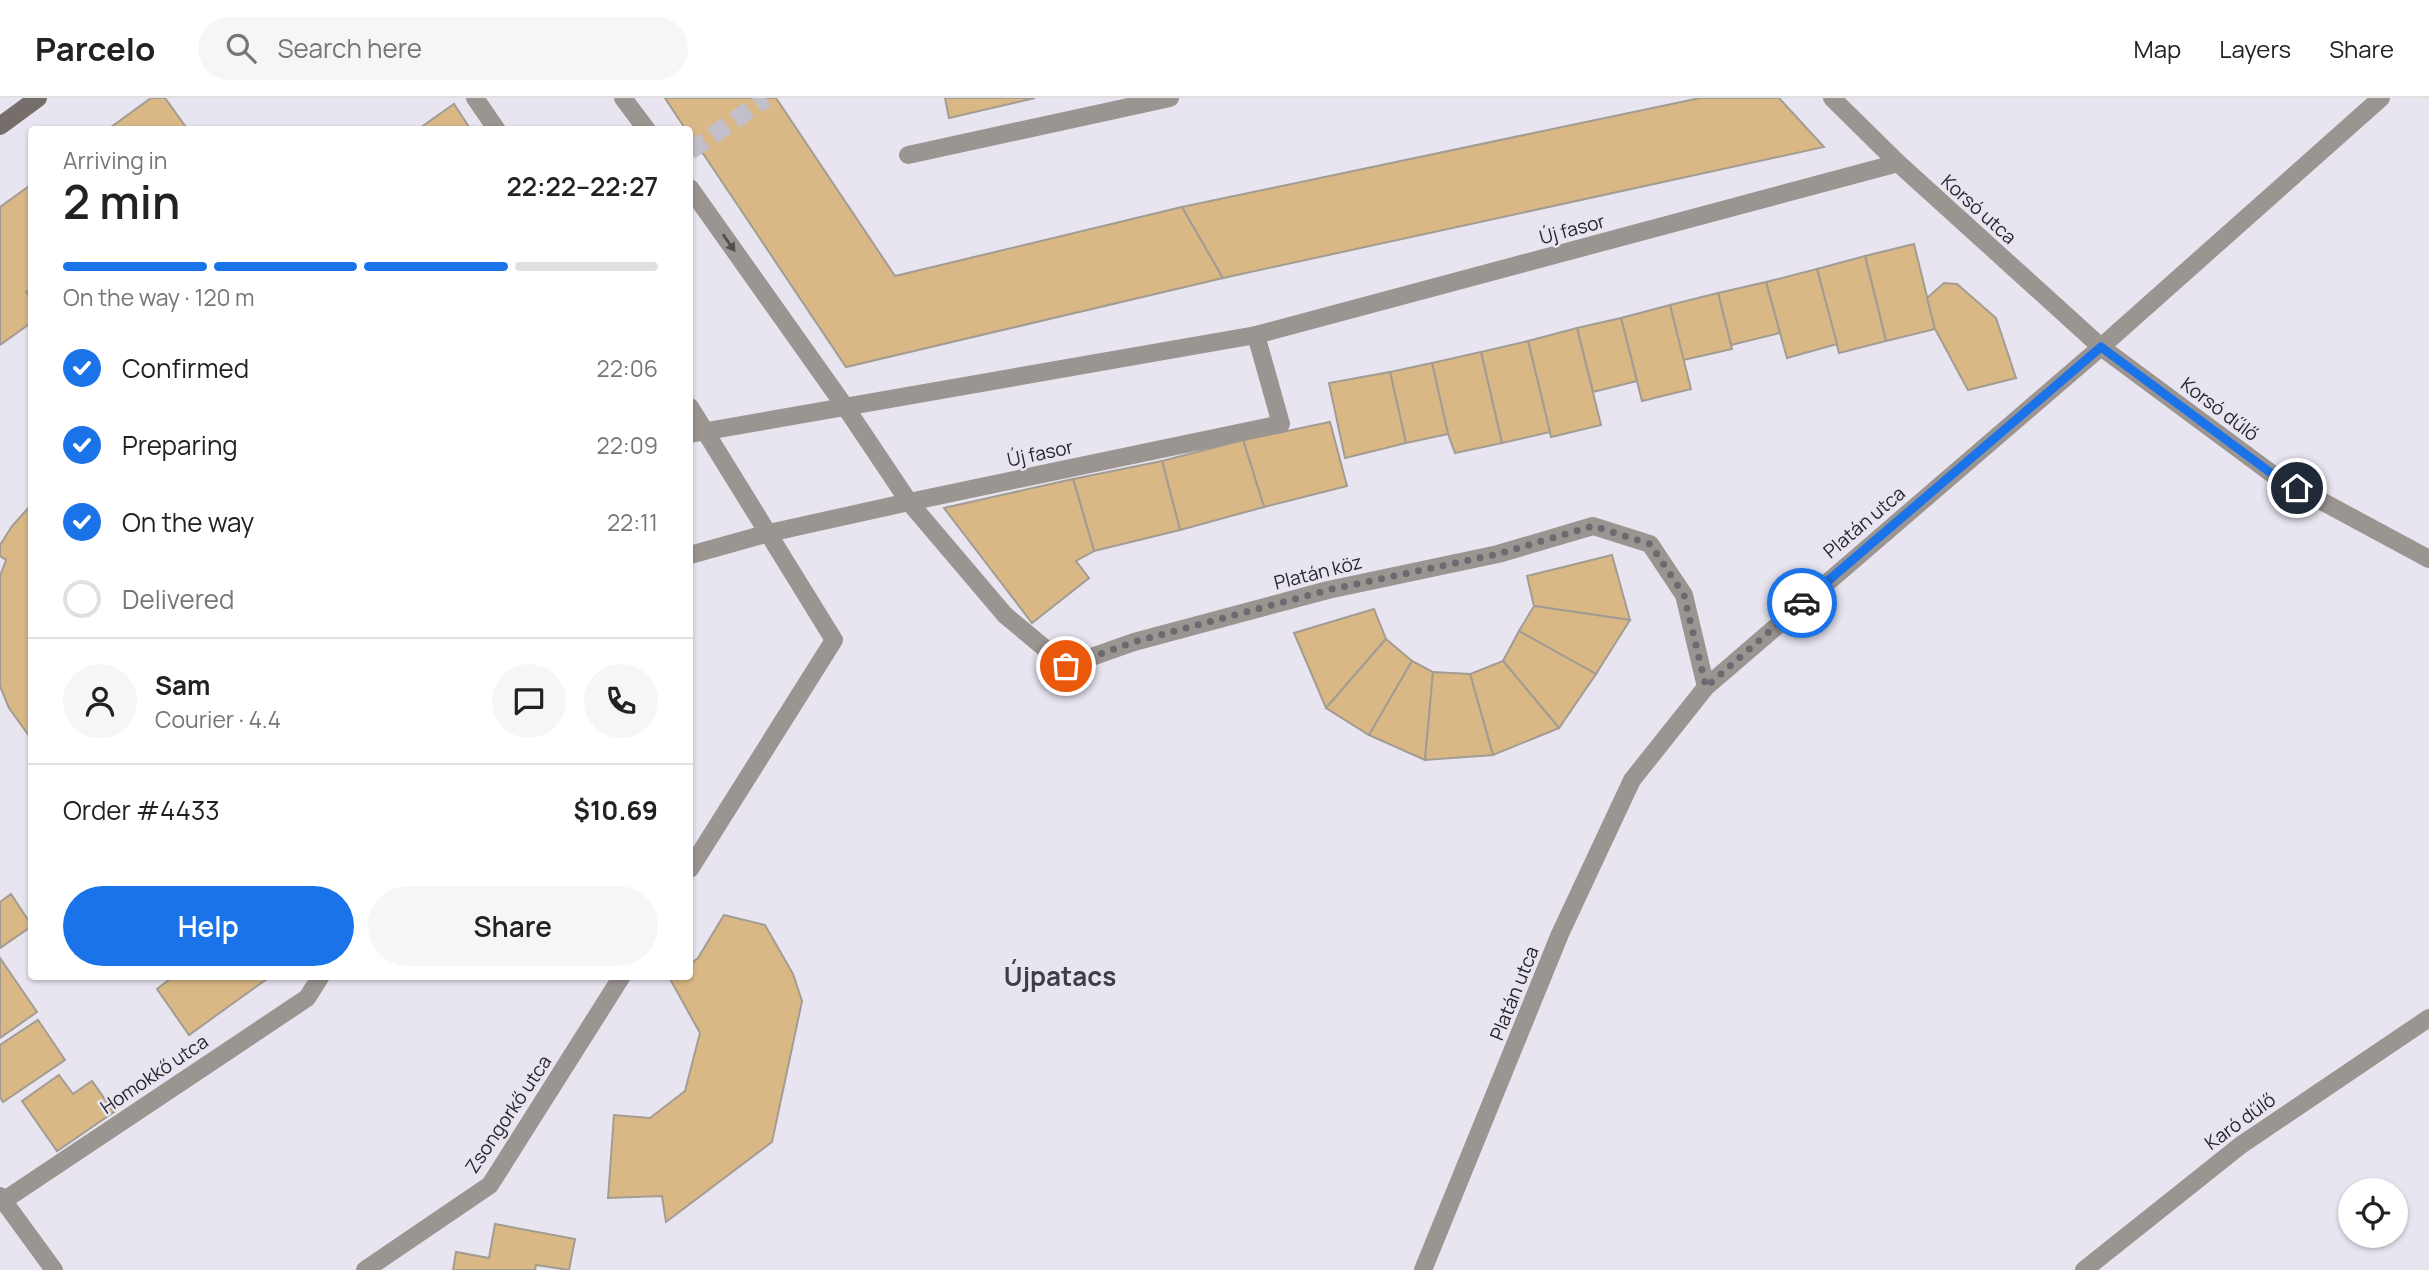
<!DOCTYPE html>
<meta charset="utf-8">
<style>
body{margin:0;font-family:Manrope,sans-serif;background:#f6f6f6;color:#222;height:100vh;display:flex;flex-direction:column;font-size:26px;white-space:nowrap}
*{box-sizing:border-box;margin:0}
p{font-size:23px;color:#767676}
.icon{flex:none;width:38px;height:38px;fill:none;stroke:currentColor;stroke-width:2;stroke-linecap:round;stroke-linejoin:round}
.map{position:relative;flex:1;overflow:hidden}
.panel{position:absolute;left:28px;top:28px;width:665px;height:854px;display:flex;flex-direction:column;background:#fff;border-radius:7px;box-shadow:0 2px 5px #0004}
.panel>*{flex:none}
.tools{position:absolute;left:2338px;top:1080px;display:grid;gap:14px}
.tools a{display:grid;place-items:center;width:70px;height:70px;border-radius:50%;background:#fff;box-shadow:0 2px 5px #0004;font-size:35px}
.pin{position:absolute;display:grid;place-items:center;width:60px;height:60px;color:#fff;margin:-30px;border:4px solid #fff;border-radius:50%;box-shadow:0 2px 7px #0007}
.courier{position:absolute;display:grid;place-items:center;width:70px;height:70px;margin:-35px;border:5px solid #1a73e8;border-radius:50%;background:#fff;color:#222;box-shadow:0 2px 9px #0007}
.overview em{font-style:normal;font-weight:600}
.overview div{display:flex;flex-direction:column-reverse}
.overview{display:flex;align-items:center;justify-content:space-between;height:119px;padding:0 35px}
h1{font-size:46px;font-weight:600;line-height:52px}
.bar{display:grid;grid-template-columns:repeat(4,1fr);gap:10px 7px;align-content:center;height:84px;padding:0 35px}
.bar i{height:9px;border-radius:5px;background:#e0e0e0}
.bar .active{background:#1a73e8}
.bar p{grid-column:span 4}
.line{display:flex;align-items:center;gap:18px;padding:0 35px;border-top:2px solid #e0e0e0}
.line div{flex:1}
.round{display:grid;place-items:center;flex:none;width:74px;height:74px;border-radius:37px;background:#f6f6f6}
ol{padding:0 35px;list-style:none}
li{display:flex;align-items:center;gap:21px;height:77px}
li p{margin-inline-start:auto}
li .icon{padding:7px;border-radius:50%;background:#1a73e8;color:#fff;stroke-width:4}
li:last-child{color:#767676}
li i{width:38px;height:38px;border:4px solid #e0e0e0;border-radius:50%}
.action{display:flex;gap:14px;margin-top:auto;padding:14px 35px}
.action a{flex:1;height:80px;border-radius:42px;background:#1a73e8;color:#fff;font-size:28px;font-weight:600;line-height:80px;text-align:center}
.action a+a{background:#f6f6f6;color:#222}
header{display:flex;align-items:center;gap:42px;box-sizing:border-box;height:98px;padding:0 35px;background:#fff;border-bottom:2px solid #e0e0e0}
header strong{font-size:33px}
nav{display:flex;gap:38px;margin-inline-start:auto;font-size:24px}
.search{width:490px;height:63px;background:#f6f6f6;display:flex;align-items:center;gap:18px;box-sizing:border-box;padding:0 24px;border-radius:38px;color:#767676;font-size:26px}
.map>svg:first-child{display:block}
.building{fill:#d9b886;stroke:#a39c92;stroke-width:2}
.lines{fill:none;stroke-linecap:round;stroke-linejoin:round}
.street-tunnel{stroke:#c2bfca;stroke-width:18;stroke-dasharray:18 9;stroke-linecap:butt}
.street{stroke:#9b9592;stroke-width:18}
.secondary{stroke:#766e6a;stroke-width:18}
.oneway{fill:#514e50}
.done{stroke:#6c6a71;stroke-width:7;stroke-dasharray:0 12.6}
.route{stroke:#1a73e8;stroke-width:9}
.labels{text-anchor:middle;stroke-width:5;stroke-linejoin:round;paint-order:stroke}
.street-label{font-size:19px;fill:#29272c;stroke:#e8e5f1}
.district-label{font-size:26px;font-weight:bold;fill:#403d46;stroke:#e8e5f1}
</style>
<header>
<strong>Parcelo</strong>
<div class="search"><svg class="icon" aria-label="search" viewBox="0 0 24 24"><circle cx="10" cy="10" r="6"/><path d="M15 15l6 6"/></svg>Search here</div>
<nav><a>Map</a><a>Layers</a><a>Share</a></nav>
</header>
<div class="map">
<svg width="2429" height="1172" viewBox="0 0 2429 1172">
<rect width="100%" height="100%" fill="#e8e5f1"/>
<g class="building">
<polygon points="151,0 165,0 188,32 107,32"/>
<polygon points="665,0 776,0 895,178 1182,109 1223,180 846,269 690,36 690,32 686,32"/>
<polygon points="945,0 1035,0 949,20"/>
<polygon points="1700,0 1779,0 1824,49 1223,180 1182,109"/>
<polygon points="454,6 471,32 417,32"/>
<polygon points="32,86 32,190 26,194 32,202 32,224 0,247 0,109"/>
<polygon points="1914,146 1935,231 1886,243 1865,158"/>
<polygon points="1865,158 1886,243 1839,255 1817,171"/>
<polygon points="1817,171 1837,246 1787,260 1766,184"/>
<polygon points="1766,184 1780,235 1731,247 1718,195"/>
<polygon points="1944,185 1957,186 1996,220 2016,280 1968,292 1935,231 1927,200"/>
<polygon points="1718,195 1732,251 1683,262 1670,207"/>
<polygon points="1670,207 1691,291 1642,303 1621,220"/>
<polygon points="1621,220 1637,283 1593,294 1577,230"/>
<polygon points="1577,230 1601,327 1551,339 1528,243"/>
<polygon points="1528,243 1550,334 1502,345 1481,254"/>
<polygon points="1481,254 1502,345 1455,355 1448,336 1432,265"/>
<polygon points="1432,265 1448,336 1406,345 1390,274"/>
<polygon points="1390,274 1406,345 1345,360 1329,285"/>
<polygon points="1330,324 1347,388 1264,409 1243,342"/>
<polygon points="1243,342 1264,409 1180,432 1162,363"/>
<polygon points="1162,363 1180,432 1094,453 1073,381"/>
<polygon points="1073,381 1094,453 1076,463 1089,480 1032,525 944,410"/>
<polygon points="32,406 32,642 9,610 0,588 0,478 6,462 0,458 0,447 12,428"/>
<polygon points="1612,457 1630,522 1534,508 1527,478"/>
<polygon points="1534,508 1630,522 1596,576 1519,533"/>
<polygon points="1374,511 1386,541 1326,610 1294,535"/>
<polygon points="1519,533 1596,576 1559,630 1503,563"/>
<polygon points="1386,541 1412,563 1369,637 1326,610"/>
<polygon points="1412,563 1433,574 1425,662 1369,637"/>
<polygon points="1503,563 1559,630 1493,657 1470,576"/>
<polygon points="1433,574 1470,576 1493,657 1425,662"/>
<polygon points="11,796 32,828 0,850 0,804"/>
<polygon points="724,817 765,827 793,876 802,903 772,1044 666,1124 662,1098 608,1100 614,1017 650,1020 685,993 700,935 670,881 673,878 690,878 690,866 698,860"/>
<polygon points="0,860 37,914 0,940"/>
<polygon points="174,878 271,878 189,937 157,891"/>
<polygon points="38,922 65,962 3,1004 0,999 0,947"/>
<polygon points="59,977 73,996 92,983 114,1014 57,1053 22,1003"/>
<polygon points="495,1126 575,1141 569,1172 536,1167 535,1172 453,1172 456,1154 489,1160"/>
</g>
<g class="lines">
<polyline class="street-tunnel" points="690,53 766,0"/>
<g class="street">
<polyline points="475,0 497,32"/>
<polyline points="623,0 647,32"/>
<polyline points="1832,0 1898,65 2101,249 2275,378 2429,461"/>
<polyline points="908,57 1170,0"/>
<polyline points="690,90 846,310 909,404 1281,326 1256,237 1898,65"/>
<polyline points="690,309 834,542 690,771"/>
<polyline points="690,336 1256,237"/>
<polyline points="690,457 769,435 909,404 1005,517 1066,568 1134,544 1328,492 1498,456 1593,428 1650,446 1684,497 1706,589"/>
<polyline points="0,1098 54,1172"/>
<polyline points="3,1103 307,900 321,878"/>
<polyline points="365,1172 490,1087 622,878"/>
<polyline points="1423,1172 1560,836 1632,682 1706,589 2101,249 2381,0"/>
<polyline points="2084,1172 2241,1047 2429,920"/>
</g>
<polyline class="secondary" points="0,28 38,0"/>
</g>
<defs><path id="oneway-solid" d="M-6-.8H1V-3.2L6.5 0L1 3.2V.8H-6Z" transform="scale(1.75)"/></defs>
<use class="oneway" href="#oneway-solid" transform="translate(729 145) rotate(55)"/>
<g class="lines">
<polyline class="done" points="1066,568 1134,544 1328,492 1498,456 1593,428 1650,446 1684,497 1706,589 1802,505"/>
<polyline class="route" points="1802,505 2101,249 2275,378 2297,390"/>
</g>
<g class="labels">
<g class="street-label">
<text transform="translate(1979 111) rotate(42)" y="7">Korsó utca</text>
<text transform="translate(1572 131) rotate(-15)" y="7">Új fasor</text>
<text transform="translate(2220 311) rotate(37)" y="7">Korsó dűlő</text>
<text transform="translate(1040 355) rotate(-12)" y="7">Új fasor</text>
<text transform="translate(1864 424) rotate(-40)" y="7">Platán utca</text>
<text transform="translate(1318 474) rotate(-14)" y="7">Platán köz</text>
<text transform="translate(1514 895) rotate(-68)" y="7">Platán utca</text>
<text transform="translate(154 976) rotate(-34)" y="7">Homokkő utca</text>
<text transform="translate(508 1016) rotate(-56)" y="7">Zsongorkő utca</text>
<text transform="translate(2240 1023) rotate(-36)" y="7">Karó dűlő</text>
</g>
<g class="district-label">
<text x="1060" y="888">Újpatacs</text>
</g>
</g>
</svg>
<div class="tools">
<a><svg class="icon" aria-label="locate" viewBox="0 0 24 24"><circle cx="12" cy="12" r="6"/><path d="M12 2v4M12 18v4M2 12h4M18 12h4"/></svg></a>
</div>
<div class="pin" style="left:1066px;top:568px;background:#ea580c"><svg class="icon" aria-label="bag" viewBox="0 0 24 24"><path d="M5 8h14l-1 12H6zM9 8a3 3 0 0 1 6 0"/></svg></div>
<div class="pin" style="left:2297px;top:390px;background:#1f2937"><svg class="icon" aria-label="home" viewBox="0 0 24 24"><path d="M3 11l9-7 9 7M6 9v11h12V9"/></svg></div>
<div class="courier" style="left:1802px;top:505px"><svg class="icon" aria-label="car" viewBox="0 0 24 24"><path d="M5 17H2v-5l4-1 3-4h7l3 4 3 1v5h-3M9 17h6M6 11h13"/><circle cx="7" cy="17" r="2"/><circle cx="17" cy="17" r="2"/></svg></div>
<section class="panel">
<div class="overview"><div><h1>2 min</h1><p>Arriving in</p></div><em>22:22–22:27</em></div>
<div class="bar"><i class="active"></i><i class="active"></i><i class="active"></i><i></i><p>On the way · 120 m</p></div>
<ol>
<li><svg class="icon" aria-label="check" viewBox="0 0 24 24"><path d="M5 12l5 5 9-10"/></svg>Confirmed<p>22:06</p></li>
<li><svg class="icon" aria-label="check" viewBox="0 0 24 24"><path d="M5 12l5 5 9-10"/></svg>Preparing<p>22:09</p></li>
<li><svg class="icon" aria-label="check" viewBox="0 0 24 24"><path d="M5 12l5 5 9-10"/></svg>On the way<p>22:11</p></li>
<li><i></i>Delivered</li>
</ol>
<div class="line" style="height:126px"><a class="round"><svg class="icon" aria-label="person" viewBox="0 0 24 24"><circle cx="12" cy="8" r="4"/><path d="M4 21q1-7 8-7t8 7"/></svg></a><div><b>Sam</b><p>Courier · 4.4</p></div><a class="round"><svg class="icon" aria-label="chat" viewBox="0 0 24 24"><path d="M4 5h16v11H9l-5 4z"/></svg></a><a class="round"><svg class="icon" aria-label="phone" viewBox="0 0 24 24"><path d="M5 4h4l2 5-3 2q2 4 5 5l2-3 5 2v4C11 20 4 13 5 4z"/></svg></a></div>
<div class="line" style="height:91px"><div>Order #4433</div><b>$10.69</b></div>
<div class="action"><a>Help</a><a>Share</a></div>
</section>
</div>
